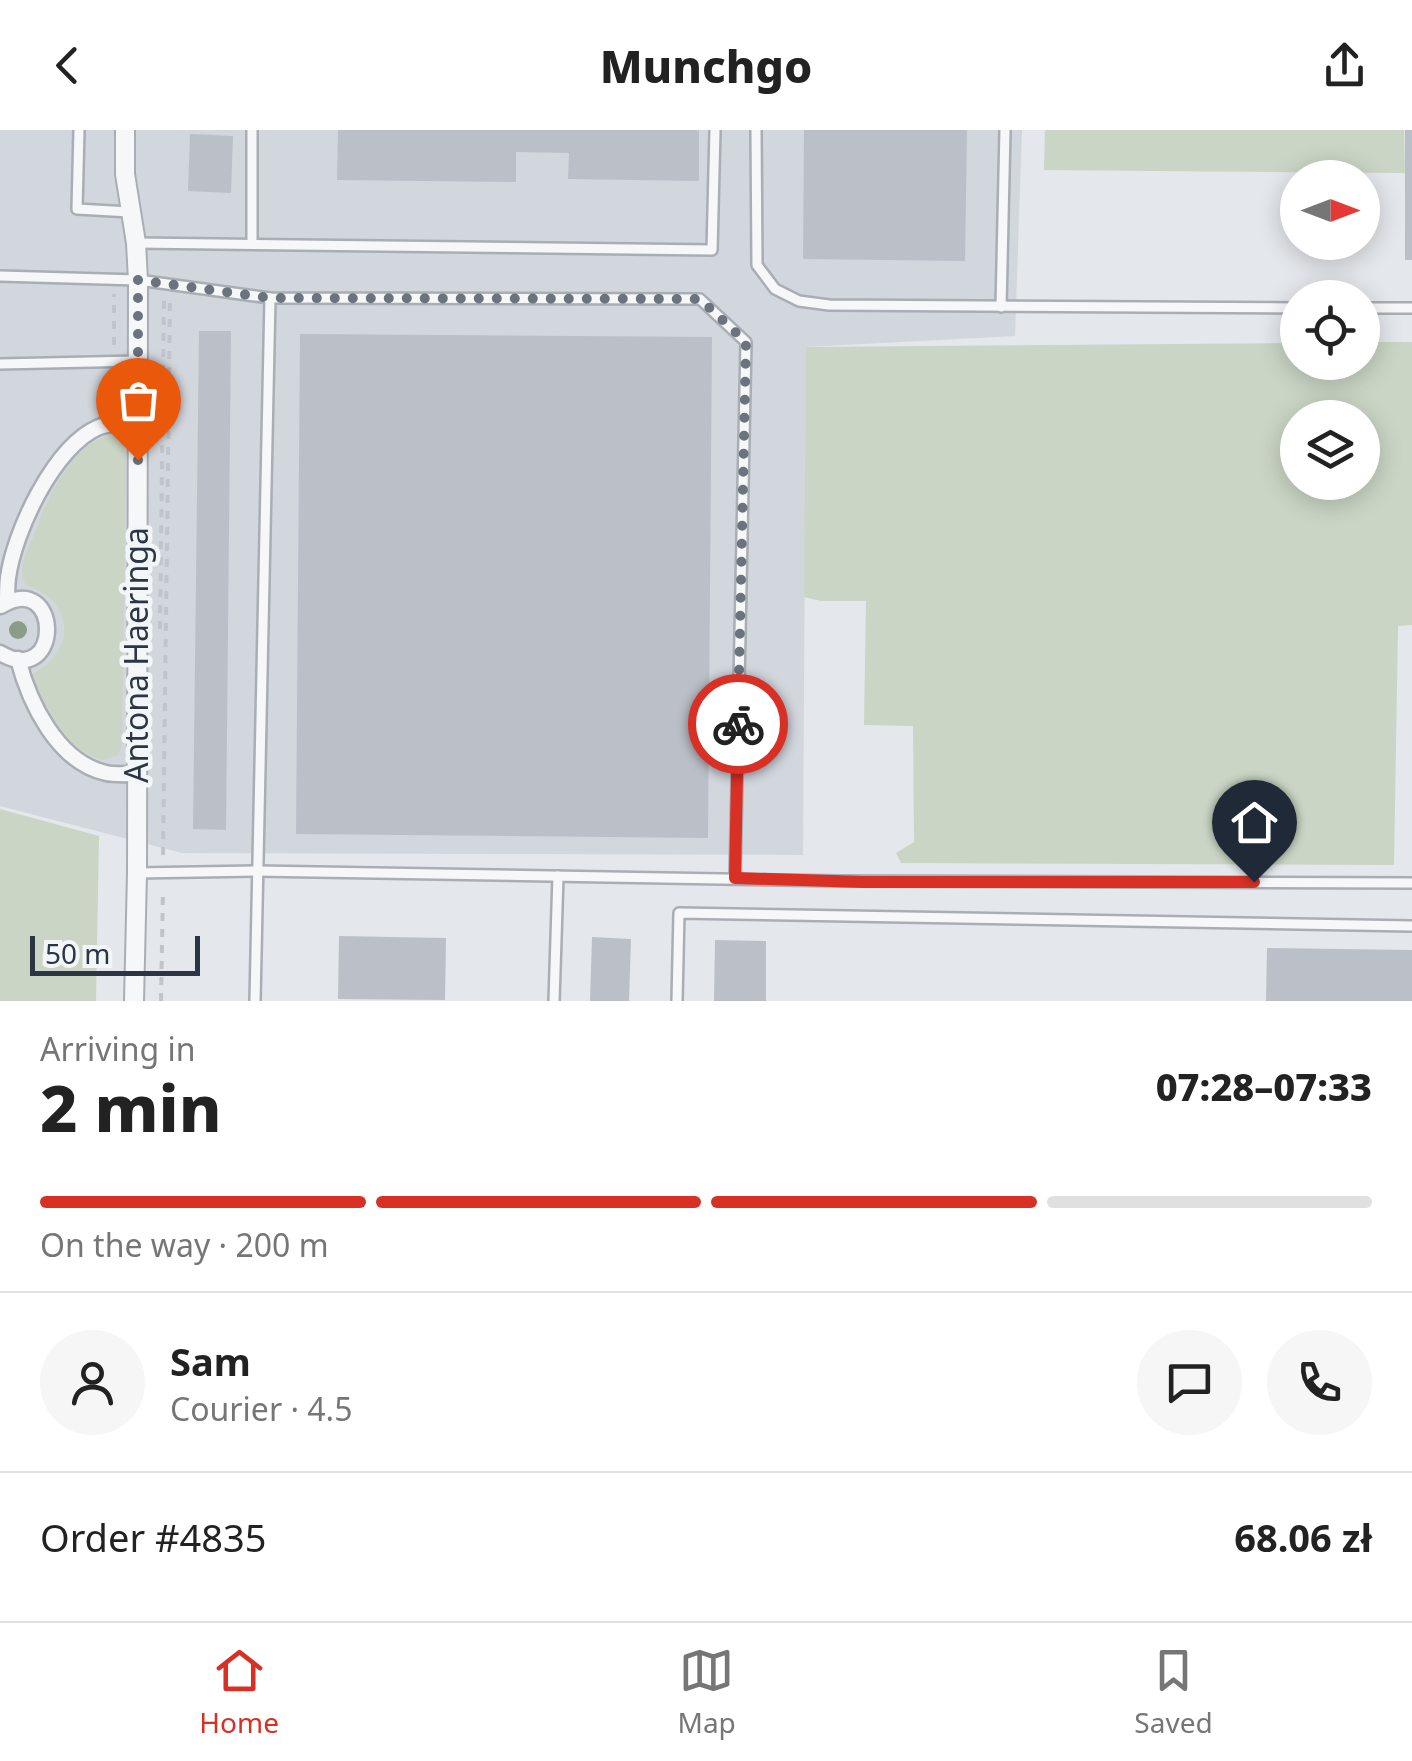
<!DOCTYPE html>
<meta charset="utf-8">
<style>
body{margin:0;font-family:"Noto Sans",sans-serif;background:#f6f6f6;color:#222;height:100vh;display:flex;flex-direction:column;font-size:38px;white-space:nowrap}
*{box-sizing:border-box;margin:0}
p{font-size:32px;color:#767676}
.icon{flex:none;width:55px;height:55px;fill:none;stroke:currentColor;stroke-width:2;stroke-linecap:round;stroke-linejoin:round}
.map{position:relative;height:871px;overflow:hidden}
.drawer{display:flex;flex-direction:column;background:#fff;flex:1}
.drawer>*{flex:none}
.needle{width:65px;rotate:90deg}
.buttons{position:absolute;left:1280px;top:30px;display:grid;gap:20px}
.buttons a{display:grid;place-items:center;width:100px;height:100px;border-radius:50%;background:#fff;box-shadow:0 5px 25px #0003;font-size:50px}
.scale{position:absolute;left:30px;bottom:25px;width:170px;box-sizing:border-box;padding-left:10px;border:5px solid #2c3543;border-top:0;font-size:28px;line-height:35px;white-space:nowrap;color:#2c3543;-webkit-text-stroke:8px #f3f6f8;paint-order:stroke}
.pin{position:absolute;display:grid;place-items:center;width:85px;height:85px;color:#fff;margin:-102px -42px;border-radius:50% 50% 50% 0;rotate:-45deg;box-shadow:0 0 10px #0007}
.pin .icon{rotate:45deg}
.courier{position:absolute;display:grid;place-items:center;width:100px;height:100px;margin:-50px;border:8px solid #d93025;border-radius:50%;background:#fff;color:#222;box-shadow:0 2px 12px #0007}
.summary em{font-style:normal;font-weight:800}
.summary div{display:flex;flex-direction:column-reverse}
.summary{display:flex;align-items:center;justify-content:space-between;height:170px;padding:0 40px}
h1{font-size:65px;font-weight:800;line-height:75px}
.bar{display:grid;grid-template-columns:repeat(4,1fr);gap:15px 10px;align-content:center;height:120px;padding:0 40px}
.bar i{height:12px;border-radius:8px;background:#e0e0e0}
.bar .active{background:#d93025}
.bar p{grid-column:span 4}
.line{display:flex;align-items:center;gap:25px;padding:0 40px;border-top:2px solid #e0e0e0}
.line div{flex:1}
.round{display:grid;place-items:center;flex:none;width:105px;height:105px;border-radius:52px;background:#f6f6f6}
header{display:flex;justify-content:space-between;align-items:center;height:130px;padding:0 40px;background:#fff;font-size:45px;font-weight:800}
.menu{display:flex;justify-content:space-around;align-items:center;height:140px;border-top:2px solid #e0e0e0;background:#fff;font-size:28px;color:#767676}
.menu a{display:grid;justify-items:center;gap:5px}
.menu .active{color:#d93025}
.map>svg:first-child{display:block}
.built{fill:#d2d6dd}
.green{fill:#cad5c5;fill-rule:evenodd}
.building{fill:#bbc0c8}
.lines{fill:none;stroke-linecap:round;stroke-linejoin:round}
.service-casing{stroke:#a9aeb5;stroke-width:14}
.pedestrian-casing{stroke:#a9aeb5;stroke-width:19}
.minor-casing{stroke:#a9aeb5;stroke-width:22}
.path{stroke:#c1c5ca;stroke-width:4;stroke-dasharray:8 8;stroke-linecap:butt}
.service{stroke:#f6f7f9;stroke-width:9}
.pedestrian{stroke:#f6f7f9;stroke-width:14}
.minor{stroke:#f6f7f9;stroke-width:18}
.tree{fill:#8b9c89}
.done{stroke:#6c737e;stroke-width:10;stroke-dasharray:0 18}
.route{stroke:#d93025;stroke-width:12}
.labels{text-anchor:middle;stroke-width:9;stroke-linejoin:round;paint-order:stroke}
.street-label{font-size:32px;fill:#2c3543;stroke:#f3f6f8}
</style>
<header><svg class="icon" aria-label="back" viewBox="0 0 24 24"><path d="M15 5l-7 7 7 7"/></svg>Munchgo<svg class="icon" aria-label="share" viewBox="0 0 24 24"><path d="M12 15V3M7 8l5-5 5 5M5 13v7h14v-7"/></svg></header>
<div class="map">
<svg width="1412" height="871" viewBox="0 0 1412 871">
<rect width="100%" height="100%" fill="#e4e7eb"/>
<polygon class="built" points="0,0 1022,0 1015,206 806,217 803,725 182,723 0,676"/>
<g class="green">
<polygon points="1045,0 1404,0 1405,43 1044,40"/>
<path d="M1363,212H1412V495L1398,496L1394,735L901,733L896,723L914,712L913,596L864,595L866,471H821L804,467L806,217L1297,213L1298,232H1362ZM1298,288H1362V352H1298Z"/>
<path d="M112,306L123,315L126,327L122,615L118,625L103,630C67,621 43,578 32,544C77,522 75,470 26,455C16,437 28,420 35,402C47,370 72,311 112,306Z"/>
<polygon points="0,679 99,706 96,871 0,871"/>
</g>
<g class="building">
<polygon points="338,0 699,0 699,51 568,49 569,23 516,22 516,52 337,50"/>
<polygon points="804,0 967,0 965,131 803,129"/>
<rect x="1405" y="0" width="7" height="130"/>
<polygon points="190,4 233,6 231,63 188,61"/>
<polygon points="199,201 231,201 226,700 193,699"/>
<polygon points="300,204 712,207 708,708 296,704"/>
<polygon points="339,806 446,808 445,870 338,869"/>
<polygon points="592,807 631,809 629,871 590,871"/>
<polygon points="715,810 766,811 766,871 714,871"/>
<polygon points="1267,818 1412,820 1412,871 1266,871"/>
</g>
<g class="lines">
<g class="service-casing">
<g id="service">
<polyline points="79,0 77,79 130,82"/>
<polyline points="756,0 757,135 775,159 799,171 829,175 1298,178"/>
<polyline points="136,113 712,120 715,0"/>
<polyline points="252,114 252,0"/>
<polyline points="0,146 138,150 270,168 700,169 746,212 735,748"/>
<polyline points="1001,177 1005,0"/>
<polyline points="1362,178 1412,178"/>
<polyline points="0,234 138,231"/>
<polyline points="137,743 257,741 840,751 1412,753"/>
<polyline points="255,871 270,168"/>
<polyline points="554,871 558,746"/>
<polyline points="677,871 679,783 1412,796"/>
</g>
</g>
<g class="pedestrian-casing">
<g id="pedestrian">
<path d="M7,472C7,464 7,456 8,448C14,402 54,316 99,297C111,293 125,292 138,291"/>
<path d="M0,523C63,560 62,439 1,476"/>
<path d="M18,529C29,572 57,632 106,643C115,645 127,644 137,644"/>
</g>
</g>
<g class="minor-casing">
<polyline id="minor" points="125,0 125,44 136,113 138,150 137,743 134,871"/>
</g>
<g class="path">
<polyline points="114,215 114,164"/>
<polyline points="113,275 113,249"/>
<polyline points="160,499 164,169"/>
<polyline points="163,725 170,169"/>
<polyline points="161,871 163,759"/>
</g>
<use href="#service" class="service"/>
<use href="#pedestrian" class="pedestrian"/>
<use href="#minor" class="minor"/>
</g>
<circle class="tree" cx="18" cy="500" r="9"/>
<g class="lines">
<polyline class="done" points="138,330 138,150 270,168 700,169 746,212 738,594"/>
<polyline class="route" points="738,594 735,748 864,752 1254,752"/>
</g>
<g class="labels">
<g class="street-label">
<text transform="translate(137 525) rotate(-90)" y="11">Antona Haeringa</text>
</g>
</g>
</svg>
<div class="buttons">
<a><svg class="needle" viewBox="-14 -14 28 28"><path d="M0-13l5 13h-10z" fill="#e53935"/><path d="M0 13l5-13h-10z" fill="#767676"/></svg></a>
<a><svg class="icon" aria-label="locate" viewBox="0 0 24 24"><circle cx="12" cy="12" r="6"/><path d="M12 2v4M12 18v4M2 12h4M18 12h4"/></svg></a>
<a><svg class="icon" aria-label="layers" viewBox="0 0 24 24"><path d="M12 4l9 5-9 5-9-5zM3 14l9 5 9-5"/></svg></a>
</div>
<div class="scale">50 m</div>
<div class="pin" style="left:138px;top:330px;background:#ea580c"><svg class="icon" aria-label="bag" viewBox="0 0 24 24"><path d="M5 8h14l-1 12H6zM9 8a3 3 0 0 1 6 0"/></svg></div>
<div class="pin" style="left:1254px;top:752px;background:#1f2937"><svg class="icon" aria-label="home" viewBox="0 0 24 24"><path d="M3 11l9-7 9 7M6 9v11h12V9"/></svg></div>
<div class="courier" style="left:738px;top:594px"><svg class="icon" aria-label="bike" viewBox="0 0 24 24"><circle cx="6" cy="16" r="4"/><circle cx="18" cy="16" r="4"/><path d="M6 16l4-8h5l3 8M10 8l3 8H6M13 5h3"/></svg></div>
</div>
<section class="drawer">
<div class="summary"><div><h1>2 min</h1><p>Arriving in</p></div><em>07:28–07:33</em></div>
<div class="bar"><i class="active"></i><i class="active"></i><i class="active"></i><i></i><p>On the way · 200 m</p></div>
<div class="line" style="height:180px"><a class="round"><svg class="icon" aria-label="person" viewBox="0 0 24 24"><circle cx="12" cy="8" r="4"/><path d="M4 21q1-7 8-7t8 7"/></svg></a><div><b>Sam</b><p>Courier · 4.5</p></div><a class="round"><svg class="icon" aria-label="chat" viewBox="0 0 24 24"><path d="M4 5h16v11H9l-5 4z"/></svg></a><a class="round"><svg class="icon" aria-label="phone" viewBox="0 0 24 24"><path d="M5 4h4l2 5-3 2q2 4 5 5l2-3 5 2v4C11 20 4 13 5 4z"/></svg></a></div>
<div class="line" style="height:130px"><div>Order #4835</div><b>68.06 zł</b></div>
</section>
<nav class="menu">
<a class="active"><svg class="icon" aria-label="home" viewBox="0 0 24 24"><path d="M3 11l9-7 9 7M6 9v11h12V9"/></svg>Home</a>
<a><svg class="icon" aria-label="map" viewBox="0 0 24 24"><path d="M3 6l6-2 6 2 6-2v14l-6 2-6-2-6 2zM9 4v14M15 6v14"/></svg>Map</a>
<a><svg class="icon" aria-label="saved" viewBox="0 0 24 24"><path d="M7 4h10v16l-5-4-5 4z"/></svg>Saved</a>
</nav>
